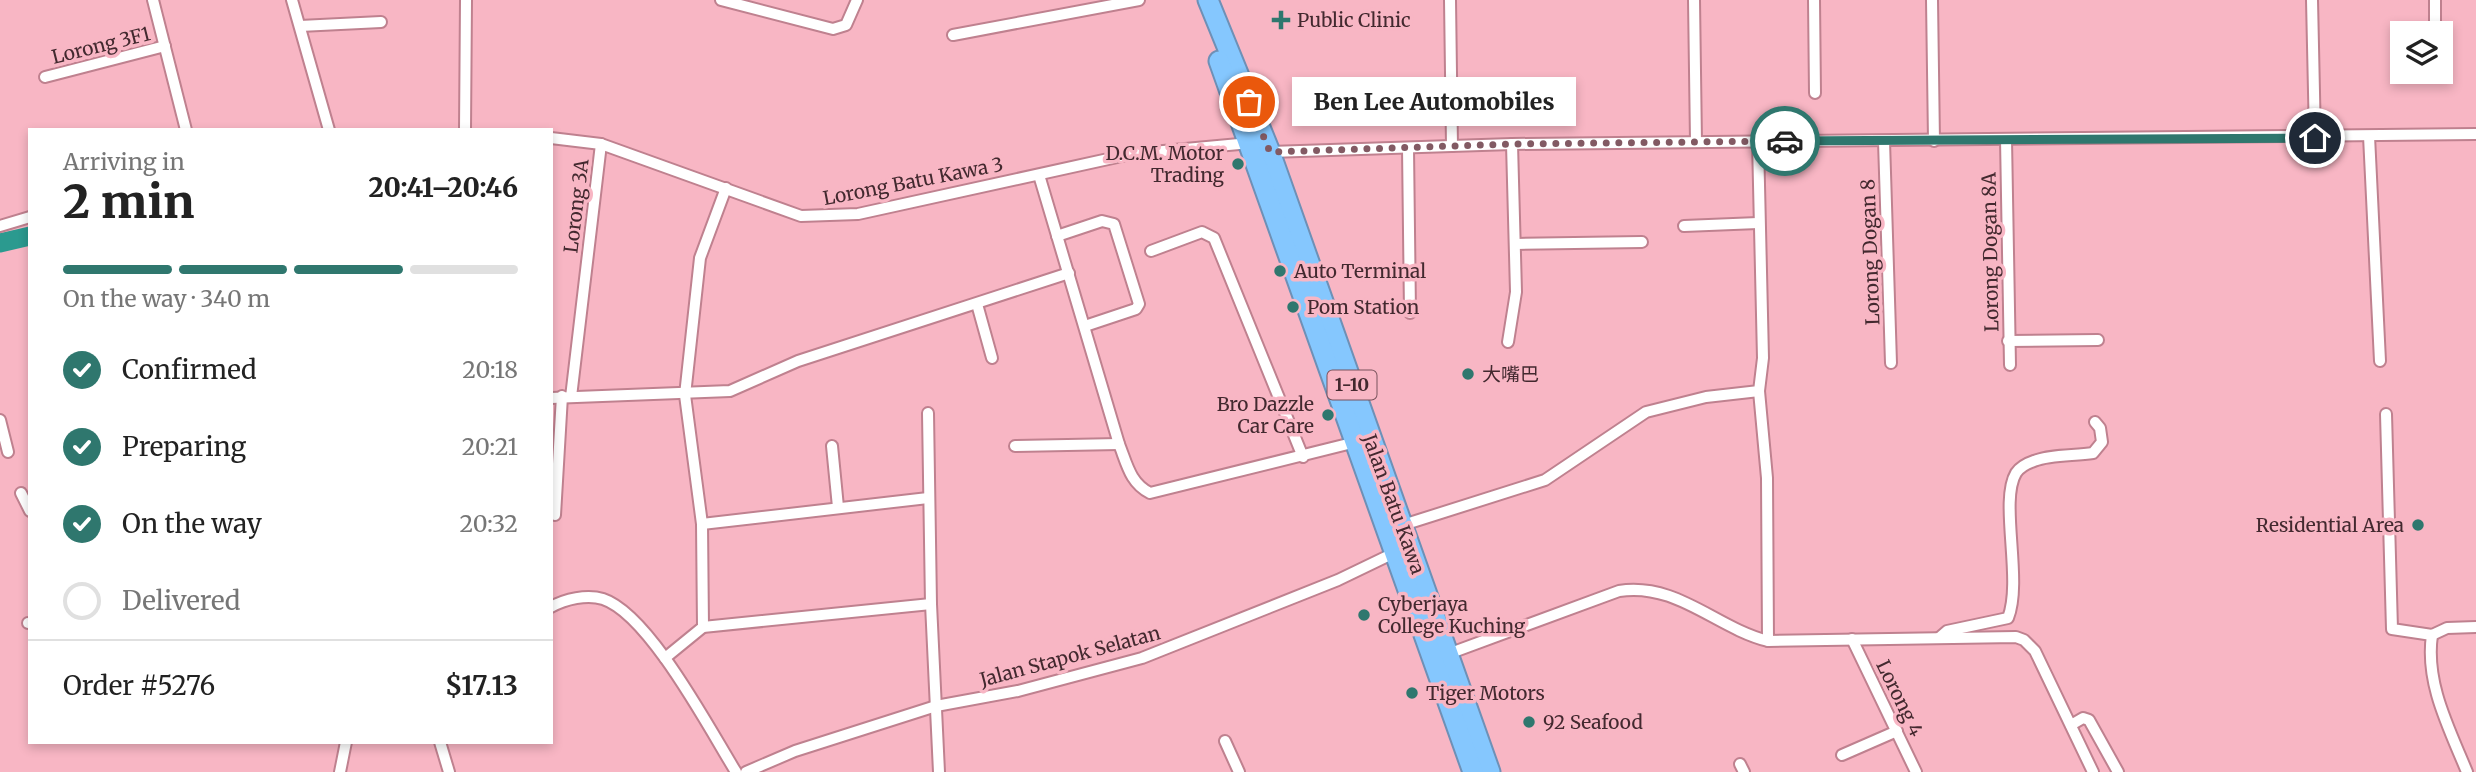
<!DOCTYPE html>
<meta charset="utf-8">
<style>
body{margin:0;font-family:Merriweather,"Noto Sans SC",serif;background:#f2f2f2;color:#222;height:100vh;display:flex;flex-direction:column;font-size:26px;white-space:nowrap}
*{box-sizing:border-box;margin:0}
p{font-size:23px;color:#767676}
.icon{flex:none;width:38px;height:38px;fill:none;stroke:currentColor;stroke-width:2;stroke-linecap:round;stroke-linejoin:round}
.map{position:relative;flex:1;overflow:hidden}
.panel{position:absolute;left:28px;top:128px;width:525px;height:616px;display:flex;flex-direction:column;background:#fff;border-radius:0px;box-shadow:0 4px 10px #0003}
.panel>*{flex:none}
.fabs{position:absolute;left:2390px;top:21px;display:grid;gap:14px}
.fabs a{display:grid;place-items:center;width:63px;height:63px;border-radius:0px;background:#fff;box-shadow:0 4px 10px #0003;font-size:35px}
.pin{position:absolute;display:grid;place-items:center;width:60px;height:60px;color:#fff;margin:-30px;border:4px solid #fff;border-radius:50%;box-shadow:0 2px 7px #0007}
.courier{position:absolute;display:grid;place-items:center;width:70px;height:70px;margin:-35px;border:5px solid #2f776e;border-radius:50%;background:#fff;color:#222;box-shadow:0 2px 9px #0007}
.bubble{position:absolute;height:49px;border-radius:0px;background:#fff;box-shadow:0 4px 10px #0003;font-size:23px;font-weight:800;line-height:49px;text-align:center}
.overview em{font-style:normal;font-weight:800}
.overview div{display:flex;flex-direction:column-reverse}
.overview{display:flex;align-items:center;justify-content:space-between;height:119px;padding:0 35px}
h1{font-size:46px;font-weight:800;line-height:52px}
.bar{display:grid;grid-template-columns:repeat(4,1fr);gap:10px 7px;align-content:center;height:84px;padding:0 35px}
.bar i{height:9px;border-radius:5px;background:#e0e0e0}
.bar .selected{background:#2f776e}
.bar p{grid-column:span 4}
.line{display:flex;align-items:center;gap:18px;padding:0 35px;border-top:2px solid #e0e0e0}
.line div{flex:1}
ol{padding:0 35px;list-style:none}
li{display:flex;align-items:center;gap:21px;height:77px}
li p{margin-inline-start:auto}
li .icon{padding:7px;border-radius:50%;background:#2f776e;color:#fff;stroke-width:4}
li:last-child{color:#767676}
li i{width:38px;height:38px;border:4px solid #e0e0e0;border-radius:50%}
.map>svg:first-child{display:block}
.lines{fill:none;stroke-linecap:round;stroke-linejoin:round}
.river{stroke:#2b9a8f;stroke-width:19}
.street-casing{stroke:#bf818f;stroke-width:14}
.highway-casing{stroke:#6e90b6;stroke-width:23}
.street{stroke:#fff;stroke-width:10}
.highway{stroke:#85c7fe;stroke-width:19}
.done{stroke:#825a63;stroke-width:7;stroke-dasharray:0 12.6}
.route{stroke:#2f776e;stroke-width:9}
.poi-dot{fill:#2f776e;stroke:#f8b6c4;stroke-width:2.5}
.labels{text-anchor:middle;stroke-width:7;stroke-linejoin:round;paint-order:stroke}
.shield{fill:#f8b6c4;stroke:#79535c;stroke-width:2}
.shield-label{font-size:18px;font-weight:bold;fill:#43292f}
.poi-label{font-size:19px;fill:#43292f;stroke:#f8b6c4;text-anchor:start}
.street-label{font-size:19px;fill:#43292f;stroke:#f8b6c4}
</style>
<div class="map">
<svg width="2476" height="772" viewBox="0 0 2476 772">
<rect width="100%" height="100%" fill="#f8b6c4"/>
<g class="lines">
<polyline class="river" points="0,243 30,236"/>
<g class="street-casing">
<g id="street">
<polyline points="153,0 186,130"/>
<polyline points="292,0 329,130"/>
<polyline points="721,0 833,29 846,25 857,0"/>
<polyline points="1450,0 1452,146"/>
<polyline points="1694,0 1696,142"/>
<polyline points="1814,0 1815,93"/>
<polyline points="1932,0 1934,141"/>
<polyline points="2312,0 2315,138"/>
<polyline points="2435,0 2435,26"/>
<polyline points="300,26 381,22"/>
<polyline points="953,35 1139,0"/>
<polyline points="45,77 165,46"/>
<polyline points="465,130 466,0"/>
<polyline points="2369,136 2380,361"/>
<polyline points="551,138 601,144 801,216 858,214 1131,154 1250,143"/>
<polyline points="2006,139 2010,365"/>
<polyline points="1884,141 1891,363"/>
<polyline points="1408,148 1410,313"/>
<polyline points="1270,152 1512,144 2476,134"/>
<path d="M1039,175L1119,444C1127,464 1130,483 1150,493L1356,442"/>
<polyline points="0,226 30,217"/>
<polyline points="1684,226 1758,223"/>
<polyline points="1057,236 1102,221 1114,224 1139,304 1136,309 1085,326"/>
<polyline points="1516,244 1642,242"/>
<polyline points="1151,251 1202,232 1214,238 1303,457"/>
<polyline points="977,304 992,358"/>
<polyline points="2008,341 2098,340"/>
<polyline points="1508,342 1516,292 1512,144"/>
<polyline points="1759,391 1767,478 1768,641 2016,637 2024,640 2035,651 2093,772"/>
<polyline points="571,397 601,144"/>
<polyline points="551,398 730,391 798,361 1069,273"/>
<polyline points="928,413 931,604 939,772"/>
<polyline points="2386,414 2392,629 2432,635 2447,628 2476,627"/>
<polyline points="0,420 8,452"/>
<polyline points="832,446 838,507"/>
<polyline points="1015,446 1119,444"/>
<polyline points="21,493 30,511"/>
<polyline points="555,515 562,396"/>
<polyline points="702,524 928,498"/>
<polyline points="1403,525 1545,480 1646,412 1706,397 1759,391 1763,358 1758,141"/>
<path d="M551,607C565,599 587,594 603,599C649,614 710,730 736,772"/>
<polyline points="28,623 30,623"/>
<polyline points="703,627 931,604"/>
<path d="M2432,635C2425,683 2449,728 2467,772"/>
<path d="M1939,638L1947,631L2008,618C2023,580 1999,501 2016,473C2020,467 2028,463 2034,461C2051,454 2075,456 2093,453L2102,442L2100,428L2095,422"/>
<polyline points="1852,639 1916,772"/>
<path d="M1448,654L1619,591C1677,582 1716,628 1768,641"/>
<polyline points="665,658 703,627 702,524 685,395 700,258 726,188"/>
<polyline points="2071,725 2083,718 2089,720 2118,772"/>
<polyline points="1225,741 1239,772"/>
<polyline points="440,742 449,772"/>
<polyline points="1842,755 1897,731"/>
<polyline points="1740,764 1744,772"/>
<polyline points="340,772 346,742"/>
<polyline points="746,772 795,751 936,706 1018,691 1142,658 1338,580 1394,553"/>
</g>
</g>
<g class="highway-casing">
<g id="highway">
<polyline points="1208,0 1270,152 1490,772"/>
<polyline points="1219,61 1473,772"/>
</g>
</g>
<use href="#street" class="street"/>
<use href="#highway" class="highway"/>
</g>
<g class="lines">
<polyline class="done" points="1249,102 1270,152 1512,144 1785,141"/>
<polyline class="route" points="1785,141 2315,138"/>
</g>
<g class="poi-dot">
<path d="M1277.5 9.5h7v7h7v7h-7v7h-7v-7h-7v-7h7z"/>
<circle cx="1238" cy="164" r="7"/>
<circle cx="1280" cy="271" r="7"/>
<circle cx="1293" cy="307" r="7"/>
<circle cx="1468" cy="374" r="7"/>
<circle cx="1328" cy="415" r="7"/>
<circle cx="2418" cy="525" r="7"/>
<circle cx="1364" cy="615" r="7"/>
<circle cx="1412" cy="693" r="7"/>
<circle cx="1529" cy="722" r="7"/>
</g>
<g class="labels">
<rect class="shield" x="1327.5" y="370.5" width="49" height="29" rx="5"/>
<g class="shield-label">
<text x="1352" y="391">1-10</text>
</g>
<g class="poi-label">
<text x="1297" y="27">Public Clinic</text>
<text x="1224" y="160" text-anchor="end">D.C.M. Motor<tspan x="1224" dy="22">Trading</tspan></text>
<text x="1294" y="278">Auto Terminal</text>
<text x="1307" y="314">Pom Station</text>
<text x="1482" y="381">大嘴巴</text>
<text x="1314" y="411" text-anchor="end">Bro Dazzle<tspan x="1314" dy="22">Car Care</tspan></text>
<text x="2404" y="532" text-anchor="end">Residential Area</text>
<text x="1378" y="611">Cyberjaya<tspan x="1378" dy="22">College Kuching</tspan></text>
<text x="1426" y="700">Tiger Motors</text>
<text x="1543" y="729">92 Seafood</text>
</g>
<g class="street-label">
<text transform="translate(101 45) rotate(-14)" y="7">Lorong 3F1</text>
<text transform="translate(913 181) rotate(-11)" y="7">Lorong Batu Kawa 3</text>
<text transform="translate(576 206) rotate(-83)" y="7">Lorong 3A</text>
<text transform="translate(1870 252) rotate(-92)" y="7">Lorong Dogan 8</text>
<text transform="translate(1990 252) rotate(-91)" y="7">Lorong Dogan 8A</text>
<text transform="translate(1394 504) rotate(70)" y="7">Jalan Batu Kawa</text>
<text transform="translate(1070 656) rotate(-15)" y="7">Jalan Stapok Selatan</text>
<text transform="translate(1900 698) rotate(64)" y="7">Lorong 4</text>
</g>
</g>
</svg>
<div class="fabs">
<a><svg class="icon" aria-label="layers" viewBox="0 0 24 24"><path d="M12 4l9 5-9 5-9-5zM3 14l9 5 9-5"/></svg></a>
</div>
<div class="pin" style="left:1249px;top:102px;background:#ea580c"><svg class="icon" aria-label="bag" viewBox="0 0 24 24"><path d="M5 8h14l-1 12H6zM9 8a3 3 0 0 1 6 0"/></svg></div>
<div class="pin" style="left:2315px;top:138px;background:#1f2937"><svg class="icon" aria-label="home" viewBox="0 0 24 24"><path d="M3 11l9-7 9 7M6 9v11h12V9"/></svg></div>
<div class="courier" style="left:1785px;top:141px"><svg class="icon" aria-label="car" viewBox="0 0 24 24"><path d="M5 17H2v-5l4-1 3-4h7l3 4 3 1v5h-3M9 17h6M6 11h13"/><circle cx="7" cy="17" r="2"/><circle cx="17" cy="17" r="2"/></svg></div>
<div class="bubble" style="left:1292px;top:77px;width:284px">Ben Lee Automobiles</div>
<section class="panel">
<div class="overview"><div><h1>2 min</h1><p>Arriving in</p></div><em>20:41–20:46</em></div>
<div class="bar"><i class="selected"></i><i class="selected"></i><i class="selected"></i><i></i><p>On the way · 340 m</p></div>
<ol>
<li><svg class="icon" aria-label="check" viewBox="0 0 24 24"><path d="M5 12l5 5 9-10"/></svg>Confirmed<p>20:18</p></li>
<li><svg class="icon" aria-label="check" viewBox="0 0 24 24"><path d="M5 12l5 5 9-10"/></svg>Preparing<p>20:21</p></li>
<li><svg class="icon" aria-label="check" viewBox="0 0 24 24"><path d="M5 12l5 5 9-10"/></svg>On the way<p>20:32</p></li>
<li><i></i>Delivered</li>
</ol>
<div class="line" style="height:91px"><div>Order #5276</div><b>$17.13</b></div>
</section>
</div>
